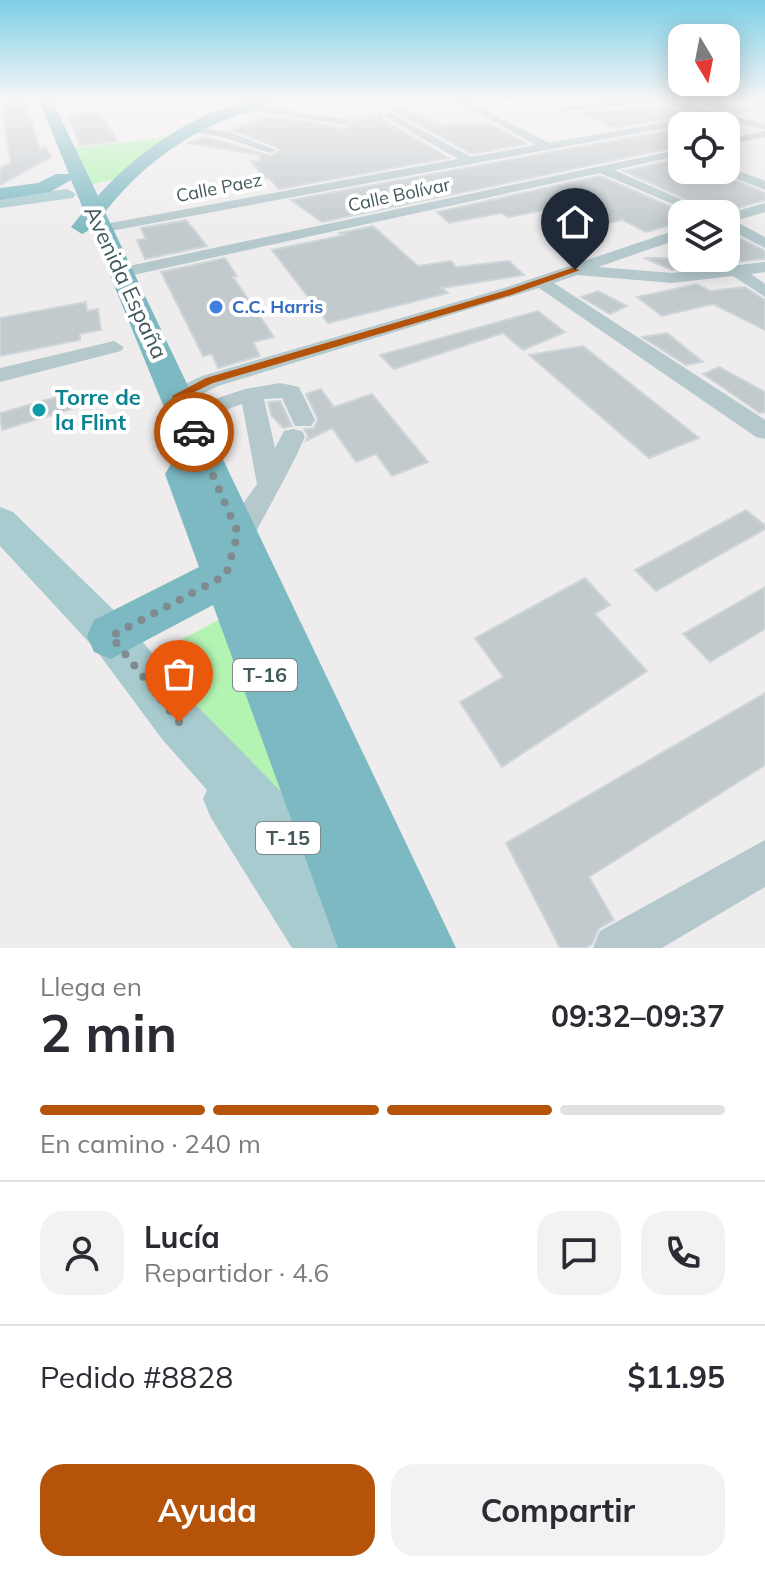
<!DOCTYPE html>
<html lang="es">
<meta charset="utf-8">
<style>
body{margin:0;font-family:Mulish,sans-serif;background:#f2f2f3;color:#2b2b33;height:100vh;display:flex;flex-direction:column;font-size:30px;white-space:nowrap}
*{box-sizing:border-box;margin:0}
p{font-size:26px;color:#7c7c81}
.icon{flex:none;width:44px;height:44px;fill:none;stroke:currentColor;stroke-width:2;stroke-linecap:round;stroke-linejoin:round}
.map{position:relative;height:948px;overflow:hidden}
.drawer{display:flex;flex-direction:column;background:#fff;flex:1}
.drawer>*{flex:none}
.needle{width:52px;rotate:170deg}
.tools{position:absolute;left:668px;top:24px;display:grid;gap:16px}
.tools a{display:grid;place-items:center;width:72px;height:72px;border-radius:16px;background:#fff;box-shadow:0 4px 20px #0003;font-size:40px}
.pin{position:absolute;display:grid;place-items:center;width:68px;height:68px;color:#fff;margin:-82px -34px;border-radius:50% 50% 50% 0;rotate:-45deg;box-shadow:0 0 8px #0007}
.pin .icon{rotate:45deg}
.courier{position:absolute;display:grid;place-items:center;width:80px;height:80px;margin:-40px;border:6px solid #b45309;border-radius:50%;background:#fff;color:#222;box-shadow:0 2px 10px #0007}
.headline em{font-style:normal;font-weight:700}
.headline div{display:flex;flex-direction:column-reverse}
.headline{display:flex;align-items:center;justify-content:space-between;height:136px;padding:0 40px}
h1{font-size:52px;font-weight:700;line-height:60px}
.bar{display:grid;grid-template-columns:repeat(4,1fr);gap:12px 8px;align-content:center;height:96px;padding:0 40px}
.bar i{height:10px;border-radius:6px;background:#e1e1e2}
.bar .current{background:#b45309}
.bar p{grid-column:span 4}
.line{display:flex;align-items:center;gap:20px;padding:0 40px;border-top:2px solid #e1e1e2}
.line div{flex:1}
.round{display:grid;place-items:center;flex:none;width:84px;height:84px;border-radius:24px;background:#f2f2f3}
.button{display:flex;gap:16px;margin-top:auto;padding:16px 40px}
.button a{flex:1;height:92px;border-radius:24px;background:#b45309;color:#fff;font-size:32px;font-weight:700;line-height:92px;text-align:center}
.button a+a{background:#f2f2f3;color:#2b2b33}
.map>svg:first-child{display:block}
.green{fill:#b3f4b3}
.building{fill:#c2cacd;stroke:#cfd6d9;stroke-width:2}
.lines{fill:none;stroke-linecap:round;stroke-linejoin:round}
.minor{fill:#b5c9cc;fill-rule:evenodd}
.major{fill:#a8cbcf;fill-rule:evenodd}
.highway{fill:#7db9c2;fill-rule:evenodd}
.route{fill:#b45309}
.done{stroke:#7f8c8f;stroke-width:8;stroke-dasharray:0 14.4}
.shop-dot{fill:#3f7fe0;stroke:#fff;stroke-width:3}
.culture-dot{fill:#0f9aa8;stroke:#fff;stroke-width:3}
.labels{text-anchor:middle;stroke-width:8;stroke-linejoin:round;paint-order:stroke}
.far-street-label{font-size:18px;fill:#42595c;stroke:#fff}
.far-shop-label{font-size:18px;font-weight:bold;fill:#366cbe;stroke:#fff;text-anchor:start}
.shield{fill:#fff;stroke:#7b8b8d;stroke-width:2}
.shield-label{font-size:20px;font-weight:bold;fill:#42595c}
.street-label{font-size:22px;fill:#42595c;stroke:#fff}
.culture-label{font-size:22px;font-weight:bold;fill:#0d838f;stroke:#fff;text-anchor:start}
</style>
<div class="map">
<svg width="765" height="948" viewBox="0 0 765 948">
<rect width="100%" height="100%" fill="#efeced"/>
<g class="green">
<polygon points="177,136 126,176 82,187 67,149"/>
<polygon points="226,616 294,814 141,661"/>
</g>
<g class="building">
<polygon points="7,100 25,100 40,150 46,147 51,157 0,185 0,168 11,163 4,122"/>
<polygon points="680,100 719,100 755,110 736,114"/>
<polygon points="660,106 691,114 616,128 579,113"/>
<polygon points="399,108 443,125 488,123 527,144 472,154 391,110"/>
<polygon points="100,112 117,141 80,146 68,115"/>
<polygon points="382,113 382,119 449,158 279,189 268,177 264,178 251,161 260,161 260,155 187,143 206,137 271,156 279,151 277,147 231,130 269,116 345,128 353,123 347,117 368,119"/>
<polygon points="682,128 682,146 322,222 291,200"/>
<polygon points="682,158 682,170 718,173 765,193 765,200 718,214 624,171"/>
<polygon points="600,176 688,214 682,214 682,222 646,232 623,220 589,227 555,208 508,217 501,213 449,223 437,212"/>
<polygon points="186,220 207,246 145,259 137,240 146,239 141,228"/>
<polygon points="373,226 418,266 451,261 456,267 509,261 524,275 442,288 448,293 328,323 272,250 345,235 340,233"/>
<polygon points="726,231 765,251 765,259 737,262 726,256"/>
<polygon points="682,254 682,258 715,259 694,267 672,270 644,258 671,258"/>
<polygon points="225,258 237,276 233,277 274,337 253,342 260,356 218,368 212,354 203,356 161,272"/>
<polygon points="697,284 710,291 745,287 765,300 765,330 713,304 662,316 637,297"/>
<polygon points="598,291 627,306 610,314 581,297"/>
<polygon points="86,302 87,311 98,309 101,330 80,334 80,340 0,356 0,318"/>
<polygon points="538,311 565,332 523,350 503,333 394,369 380,355"/>
<polygon points="667,333 703,362 686,365 642,337"/>
<polygon points="583,346 699,438 649,458 529,355"/>
<polygon points="719,367 765,392 765,412 760,413 703,374"/>
<polygon points="321,389 334,407 372,394 428,462 392,476 376,454 356,462 332,428 306,441 308,436 304,429 314,428 318,419 306,394"/>
<polygon points="74,392 78,407 2,430 0,413"/>
<polygon points="280,401 292,426 283,428 271,415 268,402"/>
<polygon points="746,510 765,525 765,529 656,591 635,570"/>
<polygon points="585,578 610,605 595,614 647,671 502,767 460,702 503,677 475,638"/>
<polygon points="765,587 765,629 710,662 683,634"/>
<polygon points="765,693 765,765 589,877 614,920 599,928 592,944 585,948 560,948 506,843"/>
</g>
<g class="lines">
<g class="minor">
<polygon points="454,100 464,100 549,143 705,115 660,103 561,111 556,108 631,100 670,100 765,124 765,130 719,118 105,232 98,228 105,224 458,159 384,116 387,111 471,157 536,145"/>
<polygon points="743,100 765,101 765,107 745,102"/>
<polygon points="243,104 345,119 350,122 345,125 240,109"/>
<polygon points="191,126 232,133 276,150 270,153 226,138 187,131 187,127"/>
<polygon points="765,131 765,137 726,145 726,139"/>
<polygon points="682,149 682,155 614,170 715,214 696,214 600,173 124,277 116,272 124,267"/>
<polygon points="726,166 765,181 765,190 722,173 720,170 726,170"/>
<polygon points="765,203 765,212 735,221 765,237 765,248 726,228 726,214"/>
<path d="M682,228V238L598,267L672,273L765,262V272L751,274L765,284V297L733,276L672,283L577,275L554,283L765,420V439L756,437L539,288L218,386C203,393 186,405 170,401L167,396L170,391L202,376L501,289Z"/>
<polygon points="114,341 124,347 121,351 0,382 0,368"/>
<path d="M280,383L299,387L315,420L311,426H295L282,398L264,399L275,448L284,431L293,429L302,431L305,437C287,477 264,515 244,555L234,558L224,555L219,546L228,525L257,484L242,404L187,424L179,421L175,416L179,411L245,389Z"/>
<polygon points="765,840 765,887 662,948 593,948 600,931"/>
</g>
<g class="major">
<polygon points="67,189 76,194 73,198 0,208 0,198"/>
<polygon points="0,507 13,512 126,622 196,705 380,892 424,926 433,948 292,948 211,818 203,799 207,790 162,739 96,650 0,546"/>
</g>
<path class="highway" d="M39,100H52L98,196C136,152 215,95 276,100C261,111 235,115 218,123C172,143 136,173 105,212L456,948H338L213,605L111,659L94,652L87,636L94,620L199,567L165,474L171,464L186,461L91,229L82,234L71,227L84,211L71,180L50,192L0,200V188L38,183L56,174H69Z"/>
</g>
<linearGradient id="sky" x2="0" y2="1"><stop stop-color="#7ccfe5"/><stop offset="0.43" stop-color="#f8f6f7"/><stop offset="1" stop-color="#f8f6f7" stop-opacity="0"/></linearGradient>
<rect width="765" height="232" fill="url(#sky)"/>
<polygon class="route" points="572,268 580,270 511,295 213,383 184,397 200,432 198,434 189,434 172,396 206,378 504,291"/>
<g class="lines">
<polyline class="done" points="179,722 111,636 226,575 238,533 194,432"/>
</g>
<circle class="shop-dot" cx="216" cy="307" r="8"/>
<circle class="culture-dot" cx="39" cy="410" r="8"/>
<g class="labels">
<g class="far-street-label">
<text transform="translate(219 188) rotate(-11)" y="6">Calle Paez</text>
<text transform="translate(399 195) rotate(-12)" y="6">Calle Bolívar</text>
</g>
<g class="far-shop-label">
<text x="232" y="313">C.C. Harris</text>
</g>
<g class="shield">
<rect x="233" y="659" width="64" height="32" rx="6"/>
<rect x="256" y="822" width="64" height="32" rx="6"/>
</g>
<g class="shield-label">
<text x="265" y="682">T-16</text>
<text x="288" y="845">T-15</text>
</g>
<g class="street-label">
<text transform="translate(126 282) rotate(65)" y="8">Avenida España</text>
</g>
<g class="culture-label">
<text x="55" y="405">Torre de<tspan x="55" dy="25">la Flint</tspan></text>
</g>
</g>
</svg>
<div class="tools">
<a><svg class="needle" viewBox="-14 -14 28 28"><path d="M0-13l5 13h-10z" fill="#e53935"/><path d="M0 13l5-13h-10z" fill="#7c7c81"/></svg></a>
<a><svg class="icon" aria-label="locate" viewBox="0 0 24 24"><circle cx="12" cy="12" r="6"/><path d="M12 2v4M12 18v4M2 12h4M18 12h4"/></svg></a>
<a><svg class="icon" aria-label="layers" viewBox="0 0 24 24"><path d="M12 4l9 5-9 5-9-5zM3 14l9 5 9-5"/></svg></a>
</div>
<div class="pin" style="left:179px;top:722px;background:#ea580c"><svg class="icon" aria-label="bag" viewBox="0 0 24 24"><path d="M5 8h14l-1 12H6zM9 8a3 3 0 0 1 6 0"/></svg></div>
<div class="pin" style="left:575px;top:270px;background:#1f2937"><svg class="icon" aria-label="home" viewBox="0 0 24 24"><path d="M3 11l9-7 9 7M6 9v11h12V9"/></svg></div>
<div class="courier" style="left:194px;top:432px"><svg class="icon" aria-label="car" viewBox="0 0 24 24"><path d="M5 17H2v-5l4-1 3-4h7l3 4 3 1v5h-3M9 17h6M6 11h13"/><circle cx="7" cy="17" r="2"/><circle cx="17" cy="17" r="2"/></svg></div>
</div>
<section class="drawer">
<div class="headline"><div><h1>2 min</h1><p>Llega en</p></div><em>09:32–09:37</em></div>
<div class="bar"><i class="current"></i><i class="current"></i><i class="current"></i><i></i><p>En camino · 240 m</p></div>
<div class="line" style="height:144px"><a class="round"><svg class="icon" aria-label="person" viewBox="0 0 24 24"><circle cx="12" cy="8" r="4"/><path d="M4 21q1-7 8-7t8 7"/></svg></a><div><b>Lucía</b><p>Repartidor · 4.6</p></div><a class="round"><svg class="icon" aria-label="chat" viewBox="0 0 24 24"><path d="M4 5h16v11H9l-5 4z"/></svg></a><a class="round"><svg class="icon" aria-label="phone" viewBox="0 0 24 24"><path d="M5 4h4l2 5-3 2q2 4 5 5l2-3 5 2v4C11 20 4 13 5 4z"/></svg></a></div>
<div class="line" style="height:104px"><div>Pedido #8828</div><b>$11.95</b></div>
<div class="button"><a>Ayuda</a><a>Compartir</a></div>
</section>
